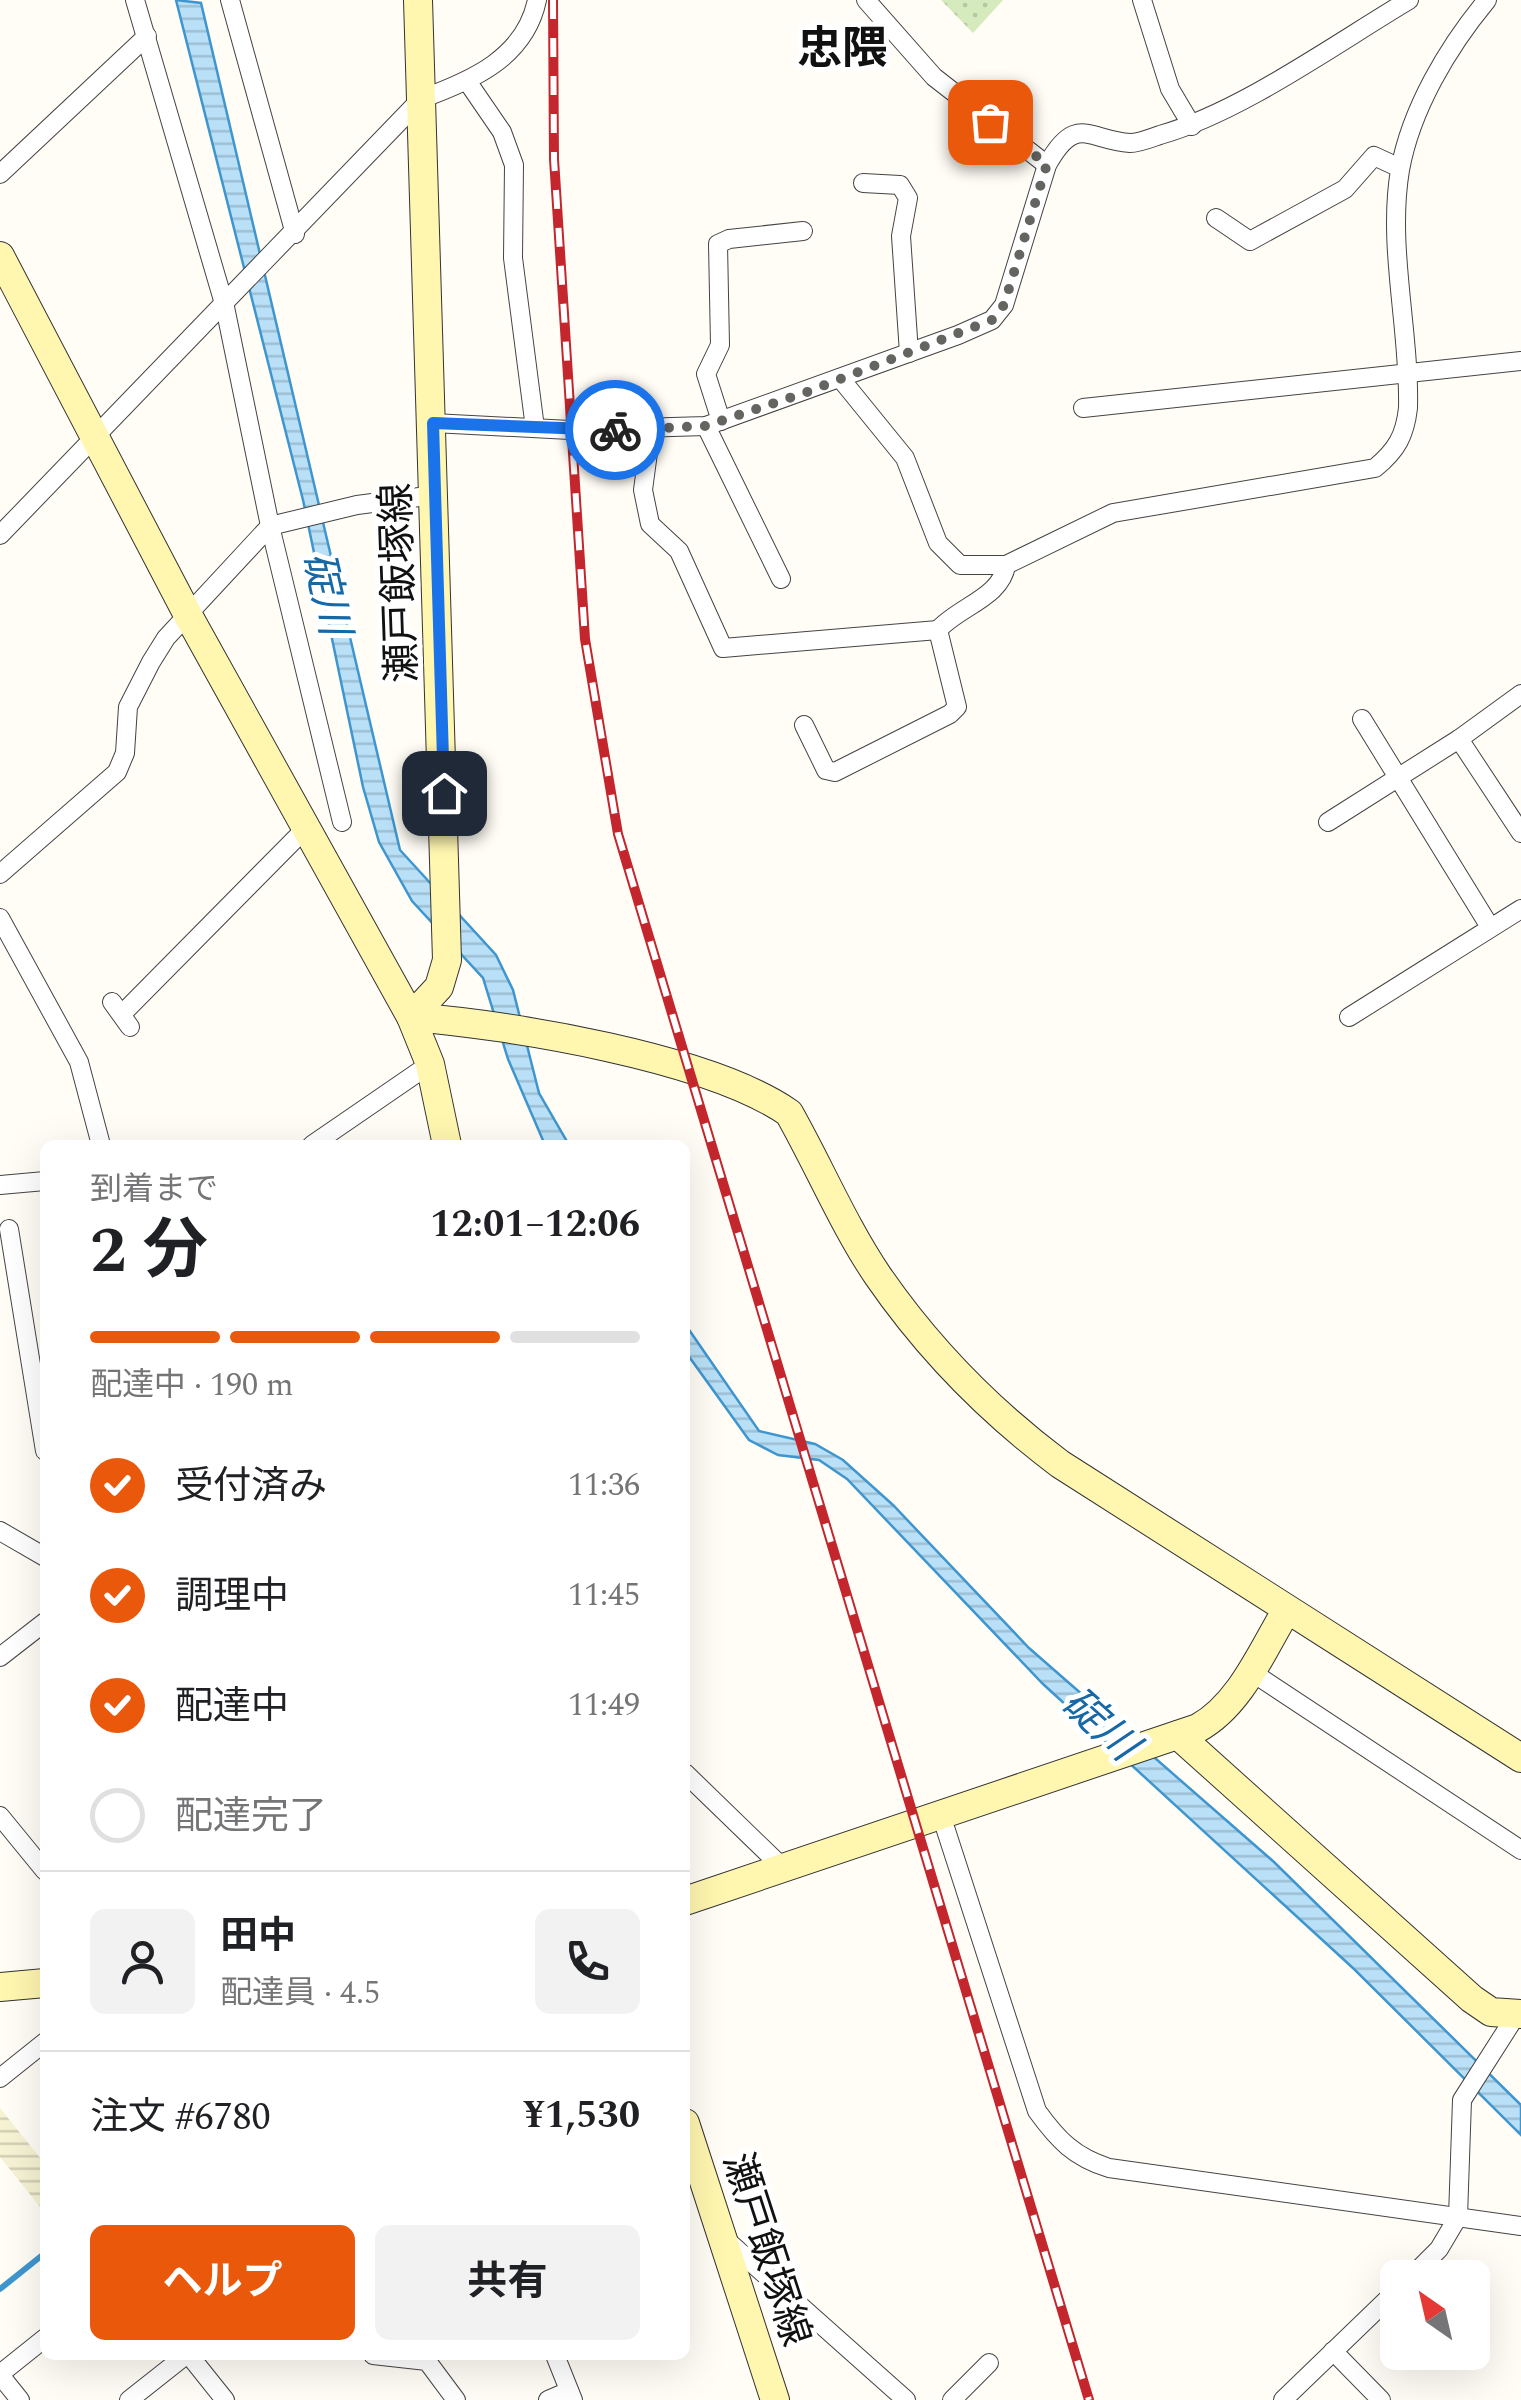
<!DOCTYPE html>
<html lang="ja">
<meta charset="utf-8">
<style>
body{margin:0;font-family:Spectral,"Noto Sans JP",serif;background:#f2f2f2;color:#202124;height:100vh;display:flex;flex-direction:column;font-size:38px;white-space:nowrap}
*{box-sizing:border-box;margin:0}
p{font-size:32px;color:#757577}
.icon{flex:none;width:55px;height:55px;fill:none;stroke:currentColor;stroke-width:2;stroke-linecap:round;stroke-linejoin:round}
.map{position:relative;flex:1;overflow:hidden}
.sheet{position:absolute;left:40px;top:1140px;width:650px;height:1220px;display:flex;flex-direction:column;background:#fff;border-radius:15px;box-shadow:0 10px 40px #0002}
.sheet>*{flex:none}
.needle{width:65px;rotate:326deg}
.controls{position:absolute;left:1380px;top:2260px;display:grid;gap:20px}
.controls a{display:grid;place-items:center;width:110px;height:110px;border-radius:15px;background:#fff;box-shadow:0 10px 40px #0002;font-size:50px}
.pin{position:absolute;display:grid;place-items:center;width:85px;height:85px;color:#fff;margin:-42px;border-radius:20px;box-shadow:0 5px 15px #0006}
.courier{position:absolute;display:grid;place-items:center;width:100px;height:100px;margin:-50px;border:8px solid #1a73e8;border-radius:50%;background:#fff;color:#222;box-shadow:0 2px 12px #0007}
.head em{font-style:normal;font-weight:700}
.head div{display:flex;flex-direction:column-reverse}
.head{display:flex;align-items:center;justify-content:space-between;height:170px;padding:0 50px}
h1{font-size:65px;font-weight:700;line-height:75px}
.bar{display:grid;grid-template-columns:repeat(4,1fr);gap:15px 10px;align-content:center;height:120px;padding:0 50px}
.bar i{height:12px;border-radius:8px;background:#e0e0e0}
.bar .selected{background:#ea580c}
.bar p{grid-column:span 4}
.line{display:flex;align-items:center;gap:25px;padding:0 50px;border-top:2px solid #e0e0e0}
.line div{flex:1}
.round{display:grid;place-items:center;flex:none;width:105px;height:105px;border-radius:15px;background:#f2f2f2}
ol{padding:0 50px;list-style:none}
li{display:flex;align-items:center;gap:30px;height:110px}
li p{margin-inline-start:auto}
li .icon{padding:10px;border-radius:50%;background:#ea580c;color:#fff;stroke-width:4}
li:last-child{color:#757577}
li i{width:55px;height:55px;border:5px solid #e0e0e0;border-radius:50%}
.cta{display:flex;gap:20px;margin-top:auto;padding:20px 50px}
.cta a{flex:1;height:115px;border-radius:15px;background:#ea580c;color:#fff;font-size:40px;font-weight:700;line-height:115px;text-align:center}
.cta a+a{background:#f2f2f2;color:#202124}
.map>svg:first-child{display:block}
.farmland{fill:url(#farmland-rules)}
.park{fill:url(#park-dots)}
.water{fill:url(#water-rules);stroke:#3f96cf;stroke-width:2.5}
.lines{fill:none;stroke-linecap:round;stroke-linejoin:round}
.stream{stroke:#3f96cf;stroke-width:6}
.street-casing{stroke:#444;stroke-width:20}
.secondary-casing{stroke:#333;stroke-width:30}
.street{stroke:#fff;stroke-width:18}
.secondary{stroke:#fff6b0;stroke-width:28}
.rail-casing{stroke:#c4262e;stroke-width:10}
.rail{stroke:#fff;stroke-width:6;stroke-dasharray:19;stroke-linecap:butt}
.done{stroke:#646461;stroke-width:10;stroke-dasharray:0 18}
.route{stroke:#1a73e8;stroke-width:12}
.labels{text-anchor:middle;stroke-width:10;stroke-linejoin:round;paint-order:stroke}
.street-label{font-size:40px;fill:#111;stroke:#fff}
.water-label{font-size:42px;font-style:italic;fill:#1768a6;stroke:#fff}
.quarter-label{font-size:45px;font-weight:bold;fill:#111;stroke:#fff}
</style>
<div class="map">
<svg width="1521" height="2400" viewBox="0 0 1521 2400">
<defs>
<pattern id="farmland-rules" width="6" height="5" patternUnits="userSpaceOnUse" patternTransform="scale(2.5)"><rect width="6" height="5" fill="#f6f3d4"/><path d="M0 2.5h6" fill="none" stroke="#d2cfb5"/></pattern>
<pattern id="park-dots" width="8" height="8" patternUnits="userSpaceOnUse" patternTransform="scale(2.5)"><rect width="8" height="8" fill="#d5ebbd"/><path d="M2 2h.1M6 6h.1" fill="none" stroke="#b6c8a1" stroke-width="1.8" stroke-linecap="round"/></pattern>
<pattern id="water-rules" width="6" height="5" patternUnits="userSpaceOnUse" patternTransform="scale(2.5)"><rect width="6" height="5" fill="#b9e0f7"/><path d="M0 2.5h6" fill="none" stroke="#9ebfd3"/></pattern>
</defs>
<rect width="100%" height="100%" fill="#fffdf5"/>
<polygon class="farmland" points="0,2108 45,2164 45,2213 0,2157"/>
<polygon class="park" points="941,0 1003,0 973,33"/>
<g class="water">
<polygon points="176,0 201,3 400,850 496,955 513,990 539,1093 569,1145 545,1145 508,1059 483,978 412,901 379,842 363,787 303,500"/>
<polygon points="685,1324 759,1431 815,1444 843,1460 893,1505 1029,1648 1274,1862 1521,2105 1521,2135 1354,1969 1043,1684 847,1479 819,1460 778,1455 749,1440 685,1351"/>
</g>
<g class="lines">
<polyline class="stream" points="0,2289 45,2253"/>
<g class="street-casing">
<g id="street">
<polyline points="135,0 225,307 270,526 342,822"/>
<polyline points="230,0 295,234"/>
<polyline points="866,0 934,77 1047,165"/>
<polyline points="1142,0 1170,89 1192,126"/>
<polyline points="467,81 502,132 514,165 513,258 535,428"/>
<polyline points="0,174 147,36"/>
<polyline points="863,183 900,185 908,198 901,236 909,353"/>
<polyline points="1216,218 1250,241 1345,189 1374,156 1400,168"/>
<path d="M840,378L905,458L938,543L960,565H1006L1113,513L1375,468C1397,450 1405,435 1408,408C1410,330 1387,247 1400,170C1411,109 1448,47 1487,0"/>
<polyline points="1083,408 1521,361"/>
<polyline points="721,421 706,374 720,345 718,244 729,239 803,231"/>
<path d="M433,423L570,430L706,426L958,335L992,320L1004,305L1047,165C1076,113 1088,140 1130,143C1139,143 1151,138 1160,135C1241,112 1335,44 1409,0"/>
<polyline points="706,426 781,579"/>
<polyline points="651,430 643,490 650,524 679,551 723,648 938,630"/>
<path d="M0,535L421,99C471,81 525,58 537,0"/>
<polyline points="1362,719 1490,927"/>
<path d="M804,725L826,770L835,772L950,714L957,707L938,630C958,607 1002,597 1006,565"/>
<polyline points="1459,739 1521,694"/>
<polyline points="1328,822 1459,739 1521,833"/>
<polyline points="0,874 117,772 125,753 128,707 151,662 166,638 270,526 357,505 435,495"/>
<polyline points="0,918 79,1062 101,1145"/>
<polyline points="112,1002 130,1027"/>
<polyline points="122,1014 306,828"/>
<polyline points="1349,1017 1521,909"/>
<polyline points="312,1145 430,1064"/>
<polyline points="0,1185 45,1181"/>
<polyline points="9,1229 45,1451"/>
<polyline points="0,1531 45,1557"/>
<polyline points="0,1657 45,1622"/>
<polyline points="1250,1671 1521,1850"/>
<polyline points="685,1773 783,1868"/>
<path d="M941,1815L1037,2111C1058,2140 1074,2157 1109,2168L1521,2226"/>
<polyline points="0,1816 45,1871"/>
<polyline points="0,2078 45,2042"/>
<polyline points="724,2238 906,2400"/>
<polyline points="1410,2278 1439,2249 1458,2217 1462,2100 1515,2017"/>
<polyline points="1333,2351 1381,2400"/>
<polyline points="189,2355 225,2400"/>
<polyline points="373,2355 427,2361 456,2400"/>
<polyline points="555,2355 573,2400"/>
<polyline points="0,2374 45,2338"/>
<polyline points="0,2375 20,2400"/>
<polyline points="129,2400 186,2355"/>
<polyline points="548,2400 569,2391"/>
<polyline points="952,2400 989,2363"/>
<polyline points="1283,2400 1398,2289"/>
</g>
</g>
<g class="secondary-casing">
<g id="secondary">
<polyline points="418,0 447,960 439,987 411,1017 430,1064 447,1145"/>
<path d="M0,256L189,617L411,1017C510,1025 709,1057 789,1113C819,1166 844,1226 878,1276C929,1350 988,1410 1060,1464L1521,1758"/>
<polyline points="1178,1735 1472,1999 1491,2012 1521,2014"/>
<path d="M685,1901L1198,1728C1240,1705 1262,1651 1286,1611"/>
<polyline points="0,1987 45,1983"/>
<polyline points="685,2123 775,2400"/>
</g>
</g>
<use href="#street" class="street"/>
<use href="#secondary" class="secondary"/>
<g class="rail-casing">
<polyline id="rail" points="553,0 554,159 585,639 618,834 1089,2400"/>
</g>
<use href="#rail" class="rail"/>
</g>
<g class="lines">
<polyline class="done" points="615,430 706,426 807,392 992,320 1004,305 1047,164 990,122"/>
<polyline class="route" points="444,793 433,423 615,430"/>
</g>
<g class="labels">
<g class="street-label">
<text transform="translate(398 583) rotate(-92)" y="14">瀬戸飯塚線</text>
<text transform="translate(768 2249) rotate(72)" y="14">瀬戸飯塚線</text>
</g>
<g class="water-label">
<text transform="translate(328 593) rotate(77)" y="15">碇川</text>
<text transform="translate(1101 1723) rotate(42)" y="15">碇川</text>
</g>
<g class="quarter-label">
<text x="842" y="63">忠隈</text>
</g>
</g>
</svg>
<div class="controls">
<a><svg class="needle" viewBox="-14 -14 28 28"><path d="M0-13l5 13h-10z" fill="#e53935"/><path d="M0 13l5-13h-10z" fill="#757577"/></svg></a>
</div>
<div class="pin" style="left:990px;top:122px;background:#ea580c"><svg class="icon" aria-label="bag" viewBox="0 0 24 24"><path d="M5 8h14l-1 12H6zM9 8a3 3 0 0 1 6 0"/></svg></div>
<div class="pin" style="left:444px;top:793px;background:#1f2937"><svg class="icon" aria-label="home" viewBox="0 0 24 24"><path d="M3 11l9-7 9 7M6 9v11h12V9"/></svg></div>
<div class="courier" style="left:615px;top:430px"><svg class="icon" aria-label="bike" viewBox="0 0 24 24"><circle cx="6" cy="16" r="4"/><circle cx="18" cy="16" r="4"/><path d="M6 16l4-8h5l3 8M10 8l3 8H6M13 5h3"/></svg></div>
<section class="sheet">
<div class="head"><div><h1>2 分</h1><p>到着まで</p></div><em>12:01–12:06</em></div>
<div class="bar"><i class="selected"></i><i class="selected"></i><i class="selected"></i><i></i><p>配達中 · 190 m</p></div>
<ol>
<li><svg class="icon" aria-label="check" viewBox="0 0 24 24"><path d="M5 12l5 5 9-10"/></svg>受付済み<p>11:36</p></li>
<li><svg class="icon" aria-label="check" viewBox="0 0 24 24"><path d="M5 12l5 5 9-10"/></svg>調理中<p>11:45</p></li>
<li><svg class="icon" aria-label="check" viewBox="0 0 24 24"><path d="M5 12l5 5 9-10"/></svg>配達中<p>11:49</p></li>
<li><i></i>配達完了</li>
</ol>
<div class="line" style="height:180px"><a class="round"><svg class="icon" aria-label="person" viewBox="0 0 24 24"><circle cx="12" cy="8" r="4"/><path d="M4 21q1-7 8-7t8 7"/></svg></a><div><b>田中</b><p>配達員 · 4.5</p></div><a class="round"><svg class="icon" aria-label="phone" viewBox="0 0 24 24"><path d="M5 4h4l2 5-3 2q2 4 5 5l2-3 5 2v4C11 20 4 13 5 4z"/></svg></a></div>
<div class="line" style="height:130px"><div>注文 #6780</div><b>¥1,530</b></div>
<div class="cta"><a>ヘルプ</a><a>共有</a></div>
</section>
</div>
